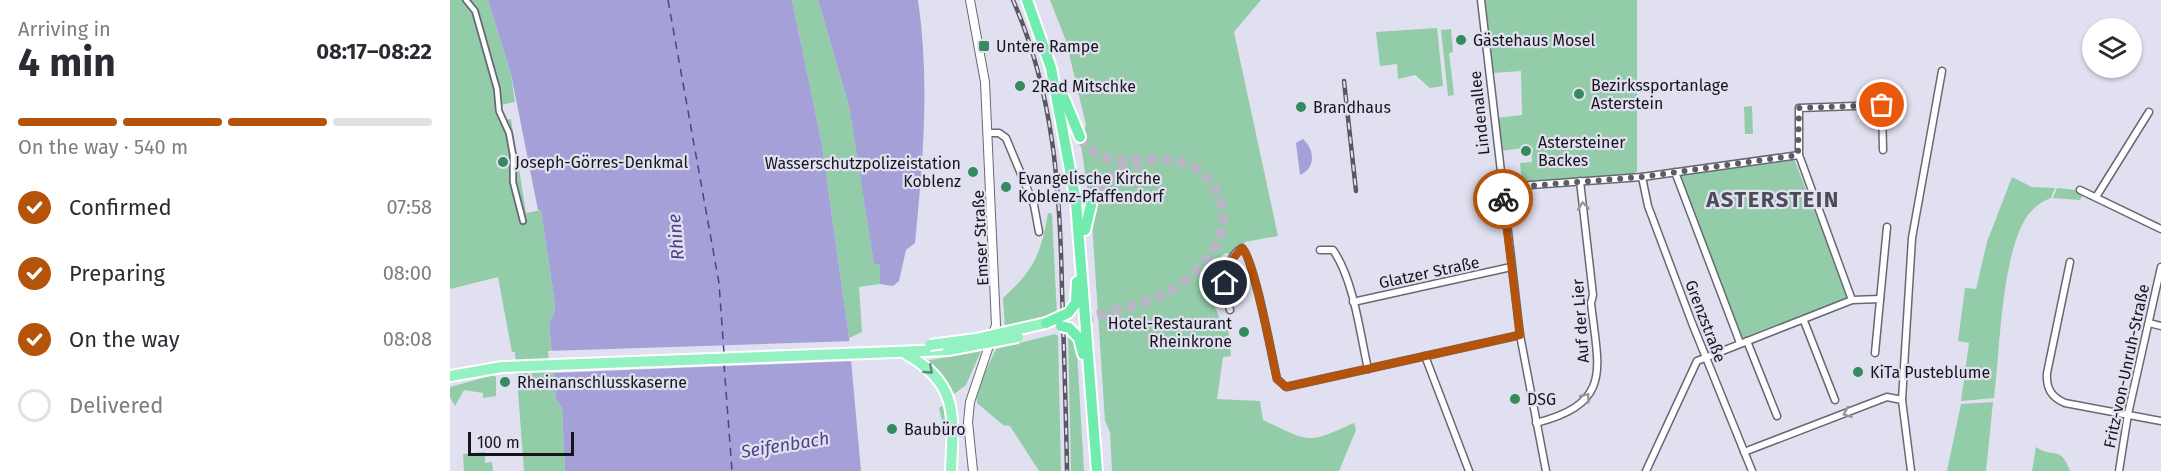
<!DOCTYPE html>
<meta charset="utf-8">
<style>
body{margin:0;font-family:"Fira Sans",sans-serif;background:#f7f7f7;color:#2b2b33;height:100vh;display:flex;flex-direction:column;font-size:22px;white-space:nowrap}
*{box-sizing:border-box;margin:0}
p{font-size:20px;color:#7c7c81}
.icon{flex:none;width:33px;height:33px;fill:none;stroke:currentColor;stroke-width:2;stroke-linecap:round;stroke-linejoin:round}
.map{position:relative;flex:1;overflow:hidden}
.panel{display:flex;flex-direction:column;background:#fff;width:450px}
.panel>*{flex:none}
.tools{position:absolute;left:1632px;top:18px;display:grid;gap:12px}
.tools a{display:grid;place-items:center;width:60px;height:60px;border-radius:50%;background:#fff;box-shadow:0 2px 4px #0004;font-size:30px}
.scale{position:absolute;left:18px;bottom:15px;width:106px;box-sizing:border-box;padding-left:6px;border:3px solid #16151b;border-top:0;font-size:16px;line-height:21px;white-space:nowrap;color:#16151b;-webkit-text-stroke:4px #e1e0f0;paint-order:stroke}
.pin{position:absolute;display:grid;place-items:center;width:51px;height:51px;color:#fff;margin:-26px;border:3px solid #fff;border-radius:50%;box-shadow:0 2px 6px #0007}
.courier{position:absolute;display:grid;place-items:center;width:60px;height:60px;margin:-30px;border:4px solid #b45309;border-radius:50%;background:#fff;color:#222;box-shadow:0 2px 8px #0007}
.headline em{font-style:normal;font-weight:700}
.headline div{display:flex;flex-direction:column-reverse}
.headline{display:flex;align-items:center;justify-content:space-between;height:102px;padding:0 18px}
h1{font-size:39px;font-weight:700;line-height:45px}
.bar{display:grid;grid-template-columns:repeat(4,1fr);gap:9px 6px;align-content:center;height:72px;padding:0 18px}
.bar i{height:8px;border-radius:4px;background:#e1e1e2}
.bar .on{background:#b45309}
.bar p{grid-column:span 4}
ol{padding:0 18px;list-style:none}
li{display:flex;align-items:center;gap:18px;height:66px}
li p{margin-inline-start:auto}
li .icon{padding:6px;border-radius:50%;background:#b45309;color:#fff;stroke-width:4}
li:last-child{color:#7c7c81}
li i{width:33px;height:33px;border:3px solid #e1e1e2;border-radius:50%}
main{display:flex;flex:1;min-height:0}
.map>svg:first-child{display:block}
.green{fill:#93cca9}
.water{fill:#a5a0d7}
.pier{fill:#e1e0f0}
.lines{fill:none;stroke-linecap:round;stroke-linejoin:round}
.ferry{stroke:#4d4286;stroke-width:1.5;stroke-dasharray:8 6;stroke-linecap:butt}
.trunk-tunnel{stroke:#b8b7c5;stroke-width:10;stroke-dasharray:10 5;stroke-linecap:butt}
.pedestrian-casing{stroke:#686875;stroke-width:8}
.minor-casing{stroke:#686875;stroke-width:9}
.tertiary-casing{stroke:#686875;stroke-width:10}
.primary-casing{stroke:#fff;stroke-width:14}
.trunk-casing{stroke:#fff;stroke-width:14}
.pedestrian{stroke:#fff;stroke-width:4.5}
.minor{stroke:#fff;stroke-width:6}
.tertiary{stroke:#fff;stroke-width:8}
.primary{stroke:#94f1c2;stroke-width:10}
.trunk{stroke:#70ecae;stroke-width:10}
.rail-casing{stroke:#595861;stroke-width:4.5}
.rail{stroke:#e1e0f0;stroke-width:2;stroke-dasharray:7;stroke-linecap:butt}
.primary-bridge-casing{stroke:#fff;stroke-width:14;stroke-linecap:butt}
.trunk-bridge-casing{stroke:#fff;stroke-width:14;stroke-linecap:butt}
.primary-bridge{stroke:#94f1c2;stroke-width:10}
.trunk-bridge{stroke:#70ecae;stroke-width:10}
.oneway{stroke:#969698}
.oneway2{stroke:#5b8e77}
.done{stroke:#5d5c66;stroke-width:6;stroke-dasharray:0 10.8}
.route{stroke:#b45309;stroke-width:8}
.poi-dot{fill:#358a5e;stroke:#e1e0f0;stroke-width:2}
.labels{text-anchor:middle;stroke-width:4.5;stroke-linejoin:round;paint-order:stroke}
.poi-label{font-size:16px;fill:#16151b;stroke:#e1e0f0;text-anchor:start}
.street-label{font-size:16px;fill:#16151b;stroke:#e1e0f0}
.water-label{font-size:18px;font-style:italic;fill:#4d4286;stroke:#e1e0f0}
.district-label{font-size:22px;font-weight:bold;letter-spacing:1.5px;fill:#4c4b58;stroke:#e1e0f0}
</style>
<main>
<section class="panel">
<div class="headline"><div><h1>4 min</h1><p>Arriving in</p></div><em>08:17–08:22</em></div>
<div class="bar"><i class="on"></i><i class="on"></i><i class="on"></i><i></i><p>On the way · 540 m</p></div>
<ol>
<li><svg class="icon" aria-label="check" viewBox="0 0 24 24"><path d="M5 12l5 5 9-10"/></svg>Confirmed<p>07:58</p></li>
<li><svg class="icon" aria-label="check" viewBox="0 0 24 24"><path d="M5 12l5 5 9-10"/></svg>Preparing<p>08:00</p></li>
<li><svg class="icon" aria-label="check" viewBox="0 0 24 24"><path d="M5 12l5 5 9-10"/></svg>On the way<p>08:08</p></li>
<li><i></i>Delivered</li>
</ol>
</section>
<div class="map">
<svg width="1711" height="471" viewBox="0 0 1711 471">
<rect width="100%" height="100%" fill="#e1e0f0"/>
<g class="green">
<polygon points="0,0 38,0 61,74 65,102 51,105 55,120 61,119 76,213 91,210 105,304 104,315 99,323 106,399 112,408 115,471 74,471 65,352 62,352 48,277 0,289"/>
<polygon points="342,0 368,0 399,106 424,263 430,265 430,284 409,287 412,332 399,338 372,145"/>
<path d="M600,0H811L784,32L828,236L795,242L782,254L775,253L770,258C773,272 763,280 762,294C761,305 770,314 772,325L778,327L781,356L773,357L767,399L810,401L813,420C861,442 855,445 904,423L906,430L889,471H662L660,432L655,421L642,222L631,145L636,125L616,41Z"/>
<polygon points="1033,0 1187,0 1187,171 1184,174 1072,183 1070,163 1082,162 1081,147 1050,151 1046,118 1072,115 1071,71 1042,73"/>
<polygon points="987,28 993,86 980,88 965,75 948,79 947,64 930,66 926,32"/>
<polygon points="1001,29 1003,52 999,53 1004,95 998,96 991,30"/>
<polygon points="1302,106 1303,134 1295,134 1294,107"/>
<polygon points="1344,159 1399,299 1293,339 1227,175"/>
<path d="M1562,177L1582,187L1605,188L1601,198C1588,203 1578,212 1572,225C1551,269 1550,349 1544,398L1511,401L1519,343L1508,341L1515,288L1526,289L1537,242Z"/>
<polygon points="1607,188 1627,190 1626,192 1632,196 1630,200 1603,198"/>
<path d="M598,213L602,214L607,315L555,328L553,298C584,270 591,254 598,213Z"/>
<polygon points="605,334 608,336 611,471 589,471 560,426 553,425 527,403 526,392 546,349"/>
<polygon points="618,335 624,341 627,352 634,471 621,471"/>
<polygon points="531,351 516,385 504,394 494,377 475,361"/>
<polygon points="43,375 46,377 46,396 33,398 33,393 14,390 5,406 0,397 0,387"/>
<polygon points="1543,402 1536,471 1497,471 1511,404"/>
<polygon points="494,405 497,441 489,408"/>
<path d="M1586,447C1604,459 1611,445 1620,471H1582Z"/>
<polygon points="35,452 35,463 42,462 43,471 14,471 13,454"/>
</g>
<g class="water">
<polygon points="38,0 342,0 372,145 399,338 411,471 115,471 112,408 106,399 99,322 104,315 105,304 91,210 88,210 61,74"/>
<path d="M368,0H468C480,81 473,163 465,243L456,250L449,281L443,286L430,284V265L424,264L399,106Z"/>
<path d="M853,139C865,150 866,168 850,175L846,143Z"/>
</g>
<polygon class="pier" points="403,341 404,361 100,373 98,351"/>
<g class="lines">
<g class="ferry">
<polyline points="218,0 269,283 274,353"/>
<polyline points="274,364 282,471"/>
</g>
<g class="trunk-tunnel">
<path d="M630,137C663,189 725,130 763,186C792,228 754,273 716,293C690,306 660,312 633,319"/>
<path d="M641,205C649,182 667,169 691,164"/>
</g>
<g class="pedestrian-casing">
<polyline id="pedestrian" points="16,0 25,11 47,89 49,111 59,133 63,155 63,182 73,221"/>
</g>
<g class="minor-casing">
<g id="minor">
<polyline points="1031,0 1070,335 1096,471"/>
<polyline points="538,133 549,133 556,138 584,205 589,232"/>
<polyline points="1225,172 1290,343"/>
<polyline points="1192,177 1198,206 1242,323 1302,471"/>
<polyline points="1052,187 1192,177 1349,155"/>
<polyline points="1630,190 1711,229"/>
<polyline points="1646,197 1699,112"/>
<path d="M870,250H883C904,280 910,334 918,369"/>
<path d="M1620,262L1597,373C1596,388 1601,397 1615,403L1711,421"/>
<polyline points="1402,300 1349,155 1349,108 1432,105 1433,150"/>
<polyline points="903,302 1061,267"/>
<path d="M780,310C775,290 771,261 792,248C804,258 822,357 827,379L836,387L1070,335"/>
<polyline points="1354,321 1385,400"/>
<polyline points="1699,323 1711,326"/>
<polyline points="1297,341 1327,416"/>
<polyline points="1425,353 1437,227"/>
<polyline points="975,356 1019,471"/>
<path d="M1086,423C1164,403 1148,368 1141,303L1143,295L1130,181"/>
<polyline points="1294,452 1437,397 1452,400"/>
<polyline points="1196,471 1247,361 1402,300 1430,299"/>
<polyline points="1461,471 1452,400 1462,238 1492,71"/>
<polyline points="1669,471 1678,414 1711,267"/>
</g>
</g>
<g class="tertiary-casing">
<polyline id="tertiary" points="520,0 535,82 546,325 520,402 518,422 523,471"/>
</g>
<g class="primary-casing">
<g id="primary">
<path d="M456,354C510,384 503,417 501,471"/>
<polyline points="0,376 52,367 498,350"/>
</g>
</g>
<g class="trunk-casing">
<g id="trunk">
<polyline points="577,0 601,68 626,202 647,471"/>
<polyline points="614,98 630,137"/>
<polyline points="635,230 641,205"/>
<polyline points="618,313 626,303 627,282"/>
<polyline points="619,328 629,338 633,354"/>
</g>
</g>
<use href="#pedestrian" class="pedestrian"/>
<use href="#minor" class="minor"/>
<use href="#tertiary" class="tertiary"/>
<use href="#primary" class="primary"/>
<use href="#trunk" class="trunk"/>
<g class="rail-casing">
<g id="rail">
<path d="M563,0C604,94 610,188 612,289C614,350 616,410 617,471"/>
<polyline points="894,81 906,191"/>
</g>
</g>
<use href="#rail" class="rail"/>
<g class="primary-bridge-casing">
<g id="primary-bridge">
<polyline points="480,345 526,339 596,323"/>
<polyline points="498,350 568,337"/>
</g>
</g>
<g class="trunk-bridge-casing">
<g id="trunk-bridge">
<polyline points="596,323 618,313"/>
<polyline points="611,326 619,328"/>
</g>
</g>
<use href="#primary-bridge" class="primary-bridge"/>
<use href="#trunk-bridge" class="trunk-bridge"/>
</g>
<defs><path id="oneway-chevron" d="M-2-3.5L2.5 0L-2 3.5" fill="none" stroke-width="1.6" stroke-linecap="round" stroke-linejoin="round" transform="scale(1.5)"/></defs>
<g class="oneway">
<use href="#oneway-chevron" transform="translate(1133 206) rotate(-96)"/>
<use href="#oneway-chevron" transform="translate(1136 397) rotate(-52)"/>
<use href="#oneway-chevron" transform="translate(1397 413) rotate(159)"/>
</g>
<use class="oneway2" href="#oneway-chevron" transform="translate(479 370) rotate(41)"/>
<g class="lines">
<polyline class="done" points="1053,199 1052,188 1192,177 1348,155 1349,108 1432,105"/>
<path class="route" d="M775,283L781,261L792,248C804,258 822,358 827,379L836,387L1070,335L1053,199"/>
</g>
<g class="poi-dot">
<circle cx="1011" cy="40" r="6"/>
<rect x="528" y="40" width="12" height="12" rx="3"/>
<circle cx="570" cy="86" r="6"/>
<circle cx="1129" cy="94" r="6"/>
<circle cx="851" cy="107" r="6"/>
<circle cx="1076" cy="151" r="6"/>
<circle cx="53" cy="162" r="6"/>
<circle cx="523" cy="172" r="6"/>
<circle cx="556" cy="187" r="6"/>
<circle cx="794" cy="332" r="6"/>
<circle cx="1408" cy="372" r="6"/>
<circle cx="55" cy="382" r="6"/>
<circle cx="1065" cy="399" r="6"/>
<circle cx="442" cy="429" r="6"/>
</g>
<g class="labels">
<g class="poi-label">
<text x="1023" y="46">Gästehaus Mosel</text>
<text x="546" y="52">Untere Rampe</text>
<text x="1141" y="91">Bezirkssportanlage<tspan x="1141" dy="18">Asterstein</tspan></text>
<text x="582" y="92">2Rad Mitschke</text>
<text x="863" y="113">Brandhaus</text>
<text x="1088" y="148">Astersteiner<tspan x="1088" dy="18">Backes</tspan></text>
<text x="65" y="168">Joseph-Görres-Denkmal</text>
<text x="511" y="169" text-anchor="end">Wasserschutzpolizeistation<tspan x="511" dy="18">Koblenz</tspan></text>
<text x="568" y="184">Evangelische Kirche<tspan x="568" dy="18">Koblenz-Pfaffendorf</tspan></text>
<text x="782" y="329" text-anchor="end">Hotel-Restaurant<tspan x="782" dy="18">Rheinkrone</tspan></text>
<text x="1420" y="378">KiTa Pusteblume</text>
<text x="67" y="388">Rheinanschlusskaserne</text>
<text x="1077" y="405">DSG</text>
<text x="454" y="435">Baubüro</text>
</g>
<g class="street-label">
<text transform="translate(1029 113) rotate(-96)" y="6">Lindenallee</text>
<text transform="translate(530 238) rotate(-93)" y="6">Emser Straße</text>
<text transform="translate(979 272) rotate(-12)" y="6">Glatzer Straße</text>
<text transform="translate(1130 321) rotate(-94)" y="6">Auf der Lier</text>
<text transform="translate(1256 321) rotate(69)" y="6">Grenzstraße</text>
<text transform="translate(1676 366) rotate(-78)" y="6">Fritz-von-Unruh-Straße</text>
</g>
<g class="water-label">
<text transform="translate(226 237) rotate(-95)" y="6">Rhine</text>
<text transform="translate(335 445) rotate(-9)" y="6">Seifenbach</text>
</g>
<g class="district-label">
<text x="1323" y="207">ASTERSTEIN</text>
</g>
</g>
</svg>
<div class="tools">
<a><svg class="icon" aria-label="layers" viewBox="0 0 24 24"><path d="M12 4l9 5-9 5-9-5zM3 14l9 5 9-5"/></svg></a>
</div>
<div class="scale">100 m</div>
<div class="pin" style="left:1432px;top:105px;background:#ea580c"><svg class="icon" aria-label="bag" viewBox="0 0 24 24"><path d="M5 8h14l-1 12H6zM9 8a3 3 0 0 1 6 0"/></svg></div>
<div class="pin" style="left:775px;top:283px;background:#1f2937"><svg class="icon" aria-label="home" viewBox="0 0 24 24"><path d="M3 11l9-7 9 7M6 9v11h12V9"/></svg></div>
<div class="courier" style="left:1053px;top:199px"><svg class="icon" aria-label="bike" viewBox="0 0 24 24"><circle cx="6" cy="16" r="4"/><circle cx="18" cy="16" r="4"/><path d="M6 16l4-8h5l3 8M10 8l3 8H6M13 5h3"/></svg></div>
</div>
</main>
